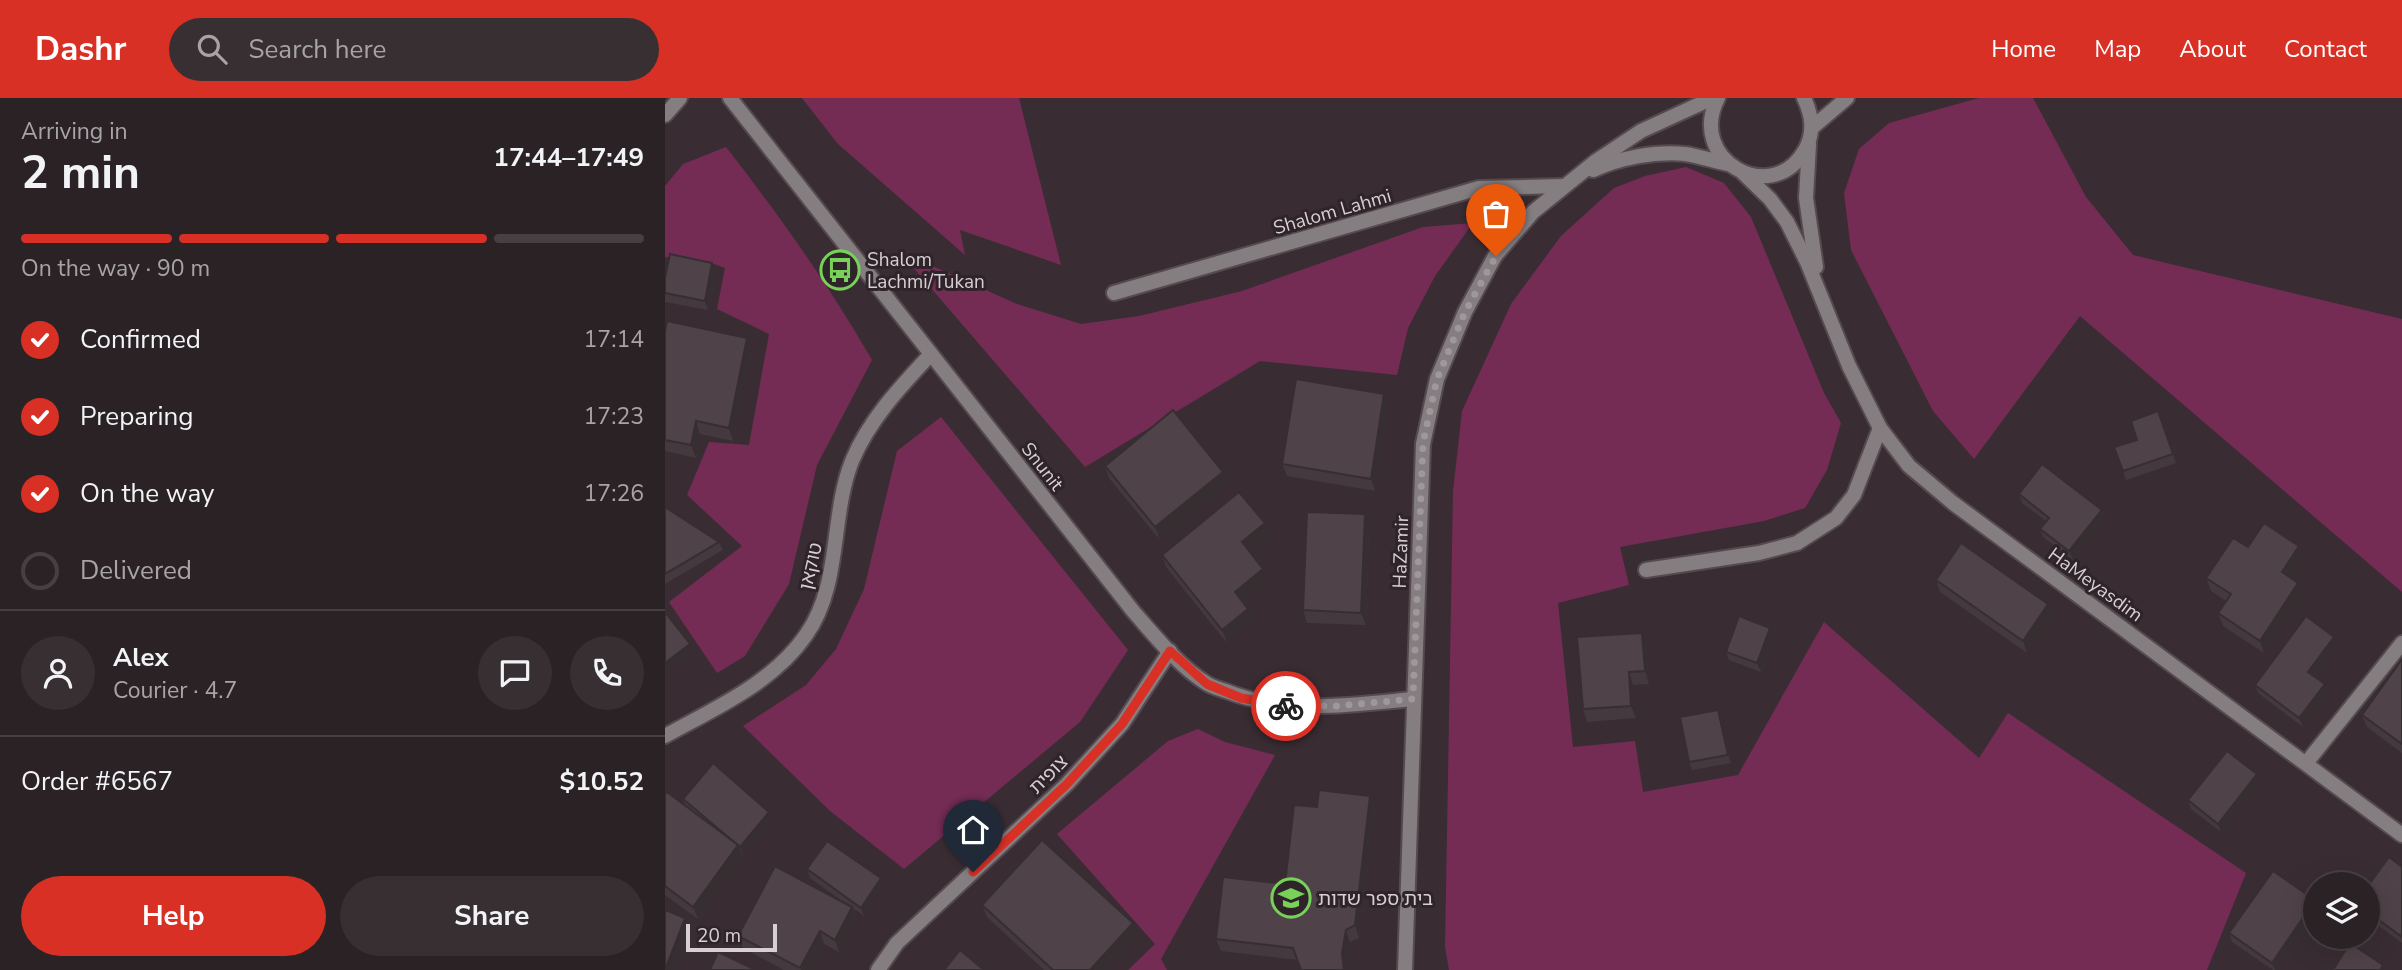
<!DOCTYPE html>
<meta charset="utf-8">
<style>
body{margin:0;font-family:"Nunito Sans","Noto Sans Hebrew",sans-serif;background:#372f32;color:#f1f3f6;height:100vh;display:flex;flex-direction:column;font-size:26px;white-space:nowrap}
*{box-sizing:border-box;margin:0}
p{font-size:23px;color:#a6a4a7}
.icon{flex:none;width:38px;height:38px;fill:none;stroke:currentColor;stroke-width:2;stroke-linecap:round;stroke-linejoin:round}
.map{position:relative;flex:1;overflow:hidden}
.side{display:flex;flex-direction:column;background:#2b2226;width:665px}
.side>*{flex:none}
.buttons{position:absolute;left:1638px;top:774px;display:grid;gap:14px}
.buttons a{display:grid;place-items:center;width:77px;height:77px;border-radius:50%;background:#2b2226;box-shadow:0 7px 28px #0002,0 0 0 2px #473f43;font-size:35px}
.scale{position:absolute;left:21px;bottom:18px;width:91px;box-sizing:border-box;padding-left:7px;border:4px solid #d7cfd3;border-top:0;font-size:19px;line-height:24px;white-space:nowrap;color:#d7cfd3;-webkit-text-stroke:5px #2f2429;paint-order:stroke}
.pin{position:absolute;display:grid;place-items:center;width:60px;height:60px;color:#fff;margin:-72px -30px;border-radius:50% 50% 50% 0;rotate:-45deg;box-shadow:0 0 7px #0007}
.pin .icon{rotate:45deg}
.courier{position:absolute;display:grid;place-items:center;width:70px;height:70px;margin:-35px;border:5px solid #d93025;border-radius:50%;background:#fff;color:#222;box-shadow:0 2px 9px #0007}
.summary em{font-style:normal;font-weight:700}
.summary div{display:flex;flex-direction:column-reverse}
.summary{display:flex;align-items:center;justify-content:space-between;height:119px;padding:0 21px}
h1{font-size:46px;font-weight:700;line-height:52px}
.bar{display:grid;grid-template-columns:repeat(4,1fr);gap:10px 7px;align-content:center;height:84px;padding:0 21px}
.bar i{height:9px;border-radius:5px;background:#473f43}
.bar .selected{background:#d93025}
.bar p{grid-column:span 4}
.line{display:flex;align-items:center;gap:18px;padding:0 21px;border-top:2px solid #473f43}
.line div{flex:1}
.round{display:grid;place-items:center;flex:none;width:74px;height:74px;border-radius:37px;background:#372f32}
ol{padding:0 21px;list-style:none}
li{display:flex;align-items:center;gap:21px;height:77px}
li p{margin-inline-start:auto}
li .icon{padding:7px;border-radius:50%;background:#d93025;color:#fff;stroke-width:4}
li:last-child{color:#a6a4a7}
li i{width:38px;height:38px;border:4px solid #473f43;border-radius:50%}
.cta{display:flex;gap:14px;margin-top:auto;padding:14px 21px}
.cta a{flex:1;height:80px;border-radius:42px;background:#d93025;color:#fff;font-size:28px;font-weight:700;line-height:80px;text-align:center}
.cta a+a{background:#372f32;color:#f1f3f6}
header{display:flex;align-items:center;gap:42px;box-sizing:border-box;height:98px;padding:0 35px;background:#d93025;color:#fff}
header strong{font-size:33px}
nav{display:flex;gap:38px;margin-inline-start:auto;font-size:24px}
.search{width:490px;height:63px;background:#372f32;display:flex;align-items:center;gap:18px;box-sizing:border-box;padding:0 24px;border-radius:38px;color:#a6a4a7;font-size:26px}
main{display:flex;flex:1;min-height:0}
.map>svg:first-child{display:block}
.green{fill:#742c55}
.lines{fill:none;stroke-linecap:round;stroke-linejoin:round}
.service-casing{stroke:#554a50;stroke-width:18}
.minor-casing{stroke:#554a50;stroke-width:18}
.tertiary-casing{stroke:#554a50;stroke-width:18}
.service{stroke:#847e81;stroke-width:14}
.minor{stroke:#847e81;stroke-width:14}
.tertiary{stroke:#847e81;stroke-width:14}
.wall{fill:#44393e}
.shaded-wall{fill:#372e32}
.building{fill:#4f4248;stroke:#372e32;stroke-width:2}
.done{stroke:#a0969b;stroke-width:7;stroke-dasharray:0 12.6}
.route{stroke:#d93025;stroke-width:9}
.labels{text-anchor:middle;stroke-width:6;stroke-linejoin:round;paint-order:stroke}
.street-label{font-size:19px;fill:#d7cfd3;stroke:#2f2429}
.poi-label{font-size:19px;fill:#d7cfd3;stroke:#2f2429;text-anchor:start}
</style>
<header>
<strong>Dashr</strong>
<div class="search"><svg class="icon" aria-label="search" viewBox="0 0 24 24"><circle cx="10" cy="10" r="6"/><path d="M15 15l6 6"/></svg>Search here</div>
<nav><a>Home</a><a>Map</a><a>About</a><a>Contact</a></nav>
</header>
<main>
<section class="side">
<div class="summary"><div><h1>2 min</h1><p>Arriving in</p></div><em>17:44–17:49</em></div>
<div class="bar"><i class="selected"></i><i class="selected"></i><i class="selected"></i><i></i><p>On the way · 90 m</p></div>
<ol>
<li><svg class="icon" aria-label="check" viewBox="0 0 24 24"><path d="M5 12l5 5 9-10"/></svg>Confirmed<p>17:14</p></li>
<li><svg class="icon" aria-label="check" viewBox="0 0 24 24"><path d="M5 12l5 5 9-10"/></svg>Preparing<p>17:23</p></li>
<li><svg class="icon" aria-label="check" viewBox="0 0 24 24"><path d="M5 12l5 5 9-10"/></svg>On the way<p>17:26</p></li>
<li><i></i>Delivered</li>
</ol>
<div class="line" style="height:126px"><a class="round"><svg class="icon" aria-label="person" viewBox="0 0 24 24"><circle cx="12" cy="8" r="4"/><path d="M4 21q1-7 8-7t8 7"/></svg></a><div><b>Alex</b><p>Courier · 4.7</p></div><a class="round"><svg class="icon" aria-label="chat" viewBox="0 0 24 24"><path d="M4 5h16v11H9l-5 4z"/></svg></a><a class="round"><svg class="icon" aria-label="phone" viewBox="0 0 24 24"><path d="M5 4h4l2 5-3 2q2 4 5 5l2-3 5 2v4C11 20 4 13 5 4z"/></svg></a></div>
<div class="line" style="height:91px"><div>Order #6567</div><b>$10.52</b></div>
<div class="cta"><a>Help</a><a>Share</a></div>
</section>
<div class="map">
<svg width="1737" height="872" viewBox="0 0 1737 872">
<rect width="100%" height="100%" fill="#392d33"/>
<g class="green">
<polygon points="137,0 354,0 396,167 295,132 300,157 173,46"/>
<polygon points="1314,0 1368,0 1421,99 1468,157 1737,221 1737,494 1415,218 1309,361 1268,313 1186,152 1179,95 1194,51 1224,25"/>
<path d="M61,49C114,117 164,187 207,262L152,367L124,486L80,558L52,575L4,504L77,448L22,397L44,344L84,347L104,236L52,211L60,170L49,166L0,159V88L18,66Z"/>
<polygon points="1021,69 1059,85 1086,119 1159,295 1176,325 1162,372 1140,410 1099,423 955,449 964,487 893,505 908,649 970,643 978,694 1073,677 1159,524 1314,660 1343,615 1581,775 1542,872 784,872 780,849 788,393 797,313 846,206 896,138 949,90 980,78"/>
<polygon points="808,125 770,178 743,230 732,277 595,263 420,369 234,153 352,206 416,226 474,218 577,193 758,129"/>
<polygon points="276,319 463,552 415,624 239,771 165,713 78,628 141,587 171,551 199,491 232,353"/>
<polygon points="533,631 560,644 610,657 496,861 502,872 463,872 490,846 392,736 503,643"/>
</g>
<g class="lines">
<g class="service-casing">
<g id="service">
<polyline points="449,195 814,90 898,88"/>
<polyline points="981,472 1094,455 1132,445 1171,420 1189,397 1215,330"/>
<polyline points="1642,664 1737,545"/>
</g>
</g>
<g class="minor-casing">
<g id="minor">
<polyline points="0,17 15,0"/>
<polyline points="1144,46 1141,100 1151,169"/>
<polyline points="1078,75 1105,101 1122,124 1142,164 1184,268 1215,330 1244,368 1288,405 1737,737"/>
<path d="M0,638C50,610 108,585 141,537C177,486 165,418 187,363C204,322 236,288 266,256"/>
<polyline points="213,872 232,845 402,686 457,626 505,553"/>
</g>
</g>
<g class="tertiary-casing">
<g id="tertiary">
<path d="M65,0L468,513C490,538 513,567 541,585C547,589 555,591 561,593C621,617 686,607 748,601"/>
<path d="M1053,0C1021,62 1107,110 1140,52C1150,34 1147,17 1139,0"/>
<polyline points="1148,29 1182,0"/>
<path d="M928,72C955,60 989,53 1020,56C1034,58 1049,63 1063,66"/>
<polyline points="740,872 758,346 772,281 800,214 830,158 868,114 931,63 976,33 1048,0"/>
</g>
</g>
<use href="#service" class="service"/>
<use href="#minor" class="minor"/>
<use href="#tertiary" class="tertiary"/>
</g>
<g class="wall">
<polygon points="51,174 43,212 0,204 0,180"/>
<polygon points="0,233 87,253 68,343 35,336 31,360 0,353"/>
<polygon points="724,309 710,393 622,378 617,366"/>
<polygon points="1493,313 1511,365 1461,382 1449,349 1472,342"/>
<polygon points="440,368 563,386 495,442 444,380"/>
<polygon points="1354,396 1437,412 1440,421 1408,462 1378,439 1375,431 1381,423 1357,405"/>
<polygon points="0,409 54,444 58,452 0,486"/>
<polygon points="600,425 605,437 584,454 598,471 603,483 578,504 583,511 588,523 562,545 501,469 497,457"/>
<polygon points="704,429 701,527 642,525 638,512"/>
<polygon points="1634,448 1639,460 1626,480 1633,485 1638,497 1599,555 1558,528 1553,515 1561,503 1546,493 1541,480 1583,449"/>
<polygon points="1271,482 1383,506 1388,518 1362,555 1275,494"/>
<polygon points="1105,530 1108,538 1096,574 1064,562 1061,554"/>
<polygon points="981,547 984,586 968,587 971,620 922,624 918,611"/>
<polygon points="1672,548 1649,578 1663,595 1638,629 1593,595 1590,587"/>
<polygon points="1737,561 1737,655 1702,629 1697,617"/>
<polygon points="1056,620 1066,665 1027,672 1024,664"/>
<polygon points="1592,676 1595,685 1556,734 1526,711 1523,702"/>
<polygon points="0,696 20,708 18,701 108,723 78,758 77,757 78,759 33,821 0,797"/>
<polygon points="705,698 710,711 694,840 685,844 681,867 682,872 636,872 632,862 556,853 551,841 620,786 652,709"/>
<polygon points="1737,769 1737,845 1703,820 1703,788"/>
<polygon points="142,771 216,780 219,789 199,818 188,810 192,822 174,854 159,846 145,872 119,872 78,850 73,838 184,808 145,780"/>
<polygon points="317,807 468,825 472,838 441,872 379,872 322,819"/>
<polygon points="1650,815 1611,872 1608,872 1567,844 1564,835"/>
</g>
<g class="shaded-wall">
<polygon points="47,165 51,174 43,212 40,203"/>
<polygon points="82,240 87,253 68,343 64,330"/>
<polygon points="719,296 724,309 710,393 706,381"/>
<polygon points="31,323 35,336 31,360 26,347"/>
<polygon points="558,374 563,386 495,442 490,429"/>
<polygon points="1437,412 1440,421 1408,462 1404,453"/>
<polygon points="700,416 704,429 701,527 696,515"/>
<polygon points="600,425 605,437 581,456 577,444"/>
<polygon points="1634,448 1639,460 1621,487 1617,474"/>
<polygon points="598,471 603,483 575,506 570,494"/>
<polygon points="1633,485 1638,497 1599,555 1595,543"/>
<polygon points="1383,506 1388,518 1362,555 1358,543"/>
<polygon points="583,511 588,523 562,545 557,532"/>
<polygon points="1105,530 1108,538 1096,574 1092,565"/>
<polygon points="977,535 981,547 984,586 980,573"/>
<polygon points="1669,539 1672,548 1646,582 1643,574"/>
<polygon points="25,546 28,554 0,576 0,565"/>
<polygon points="964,574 968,587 971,620 966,608"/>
<polygon points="1660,586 1663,595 1638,629 1634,620"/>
<polygon points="1053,612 1056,620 1066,665 1063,657"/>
<polygon points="1592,676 1595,685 1556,734 1553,726"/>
<polygon points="705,698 710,711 694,840 690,827"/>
<polygon points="104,714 108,723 78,758 75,749"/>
<polygon points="73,747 78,759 33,821 28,809"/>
<polygon points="216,780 219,789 199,818 196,810"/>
<polygon points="1650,802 1650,815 1611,872 1610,872 1607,865"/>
<polygon points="187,809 192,822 174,854 170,842"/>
<polygon points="20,820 24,833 10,872 0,872"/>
<polygon points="468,825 472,838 441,872 425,872"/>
<polygon points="681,832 685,844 681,867 682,872 679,872 677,855"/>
<polygon points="155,833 159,846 145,872 136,872 135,870"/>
</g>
<g class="building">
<polygon points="5,156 47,165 40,203 0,195 0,180"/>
<polygon points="2,223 82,240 64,330 31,323 26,347 0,342 0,233"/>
<polygon points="631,281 719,296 706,381 617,366"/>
<polygon points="508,312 558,374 490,429 440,368"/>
<polygon points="1493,313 1508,356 1458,373 1449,349 1472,342 1466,323"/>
<polygon points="1377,366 1437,412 1404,453 1375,431 1384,420 1354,396"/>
<polygon points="574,394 600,425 577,444 598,471 570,494 583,511 557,532 497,457"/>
<polygon points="0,409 54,444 0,476"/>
<polygon points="642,414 700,416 696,515 638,512"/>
<polygon points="1599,425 1634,448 1617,474 1633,485 1595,543 1553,515 1566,496 1541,480 1568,440 1583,449"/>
<polygon points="1296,445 1383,506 1358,543 1271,482"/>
<polygon points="0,514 25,546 0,565"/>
<polygon points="1074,518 1105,530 1092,565 1061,554"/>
<polygon points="1641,518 1669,539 1643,574 1660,586 1634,620 1590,587"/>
<polygon points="977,535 980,573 964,574 966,608 918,611 912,539"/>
<polygon points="1737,561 1737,646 1697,617"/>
<polygon points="1053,612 1063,657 1024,664 1015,619"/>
<polygon points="1562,653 1592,676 1553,726 1523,702"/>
<polygon points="48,665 104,714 75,749 18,701"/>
<polygon points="654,692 705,698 690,827 681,832 677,855 679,872 636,872 628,850 551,841 558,779 620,786 629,707 652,709"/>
<polygon points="2,694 73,747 28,809 0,788 0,696"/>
<polygon points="377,742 468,825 425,872 388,872 317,807"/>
<polygon points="162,743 216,780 196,810 142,771"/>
<polygon points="1724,759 1737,769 1737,839 1703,814 1703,788"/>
<polygon points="110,768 187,809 170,842 155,833 135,870 73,838"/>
<polygon points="1608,773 1650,802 1607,865 1564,835"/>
<polygon points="0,812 20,820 0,872"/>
<polygon points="1685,845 1718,867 1715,872 1668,872"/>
<polygon points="295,852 319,872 279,872"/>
<polygon points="53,854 91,872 45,872"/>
</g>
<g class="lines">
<polyline class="done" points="621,608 671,608 748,601 758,345 772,281 800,214 831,158"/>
<polyline class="route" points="308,774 402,686 457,626 505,553 542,586 576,600 621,608"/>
</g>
<defs>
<g id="bus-ring" transform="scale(2.0125)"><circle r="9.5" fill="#2f2429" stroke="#78d158" stroke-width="1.5"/><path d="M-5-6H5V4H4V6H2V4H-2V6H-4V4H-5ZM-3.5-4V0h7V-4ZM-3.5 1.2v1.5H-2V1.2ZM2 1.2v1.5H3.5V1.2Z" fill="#78d158"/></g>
<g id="school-ring" transform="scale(2.0125)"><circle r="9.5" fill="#2f2429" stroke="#78d158" stroke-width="1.5"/><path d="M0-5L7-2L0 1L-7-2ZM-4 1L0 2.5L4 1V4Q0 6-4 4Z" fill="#78d158"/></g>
</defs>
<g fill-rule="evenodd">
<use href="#bus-ring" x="175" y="172"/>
<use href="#school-ring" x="626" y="800"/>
</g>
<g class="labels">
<g class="street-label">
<text transform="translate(667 113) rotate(-16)" y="7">Shalom Lahmi</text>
<text transform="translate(378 368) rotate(52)" y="7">Snunit</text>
<text transform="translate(735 454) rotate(-88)" y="7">HaZamir</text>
<text transform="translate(145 468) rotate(-77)" y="7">טוקאן</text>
<text transform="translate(1431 486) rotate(36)" y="7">HaMeyasdim</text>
<text transform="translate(383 676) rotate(-45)" y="7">צופית</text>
</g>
<g class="poi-label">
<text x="202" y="168">Shalom<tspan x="202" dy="22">Lachmi/Tukan</tspan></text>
<text x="653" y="807">בית ספר שדות</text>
</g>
</g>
</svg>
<div class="buttons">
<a><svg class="icon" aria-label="layers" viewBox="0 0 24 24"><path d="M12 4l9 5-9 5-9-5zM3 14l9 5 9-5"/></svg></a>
</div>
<div class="scale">20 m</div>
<div class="pin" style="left:831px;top:158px;background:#ea580c"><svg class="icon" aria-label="bag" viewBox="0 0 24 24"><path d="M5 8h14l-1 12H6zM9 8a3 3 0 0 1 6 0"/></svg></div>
<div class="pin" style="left:308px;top:774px;background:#1f2937"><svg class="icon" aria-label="home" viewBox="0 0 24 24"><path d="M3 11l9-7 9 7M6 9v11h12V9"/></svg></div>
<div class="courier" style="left:621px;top:608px"><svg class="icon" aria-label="bike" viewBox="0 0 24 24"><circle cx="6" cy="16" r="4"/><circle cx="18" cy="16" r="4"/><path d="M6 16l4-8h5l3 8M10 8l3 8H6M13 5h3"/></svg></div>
</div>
</main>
